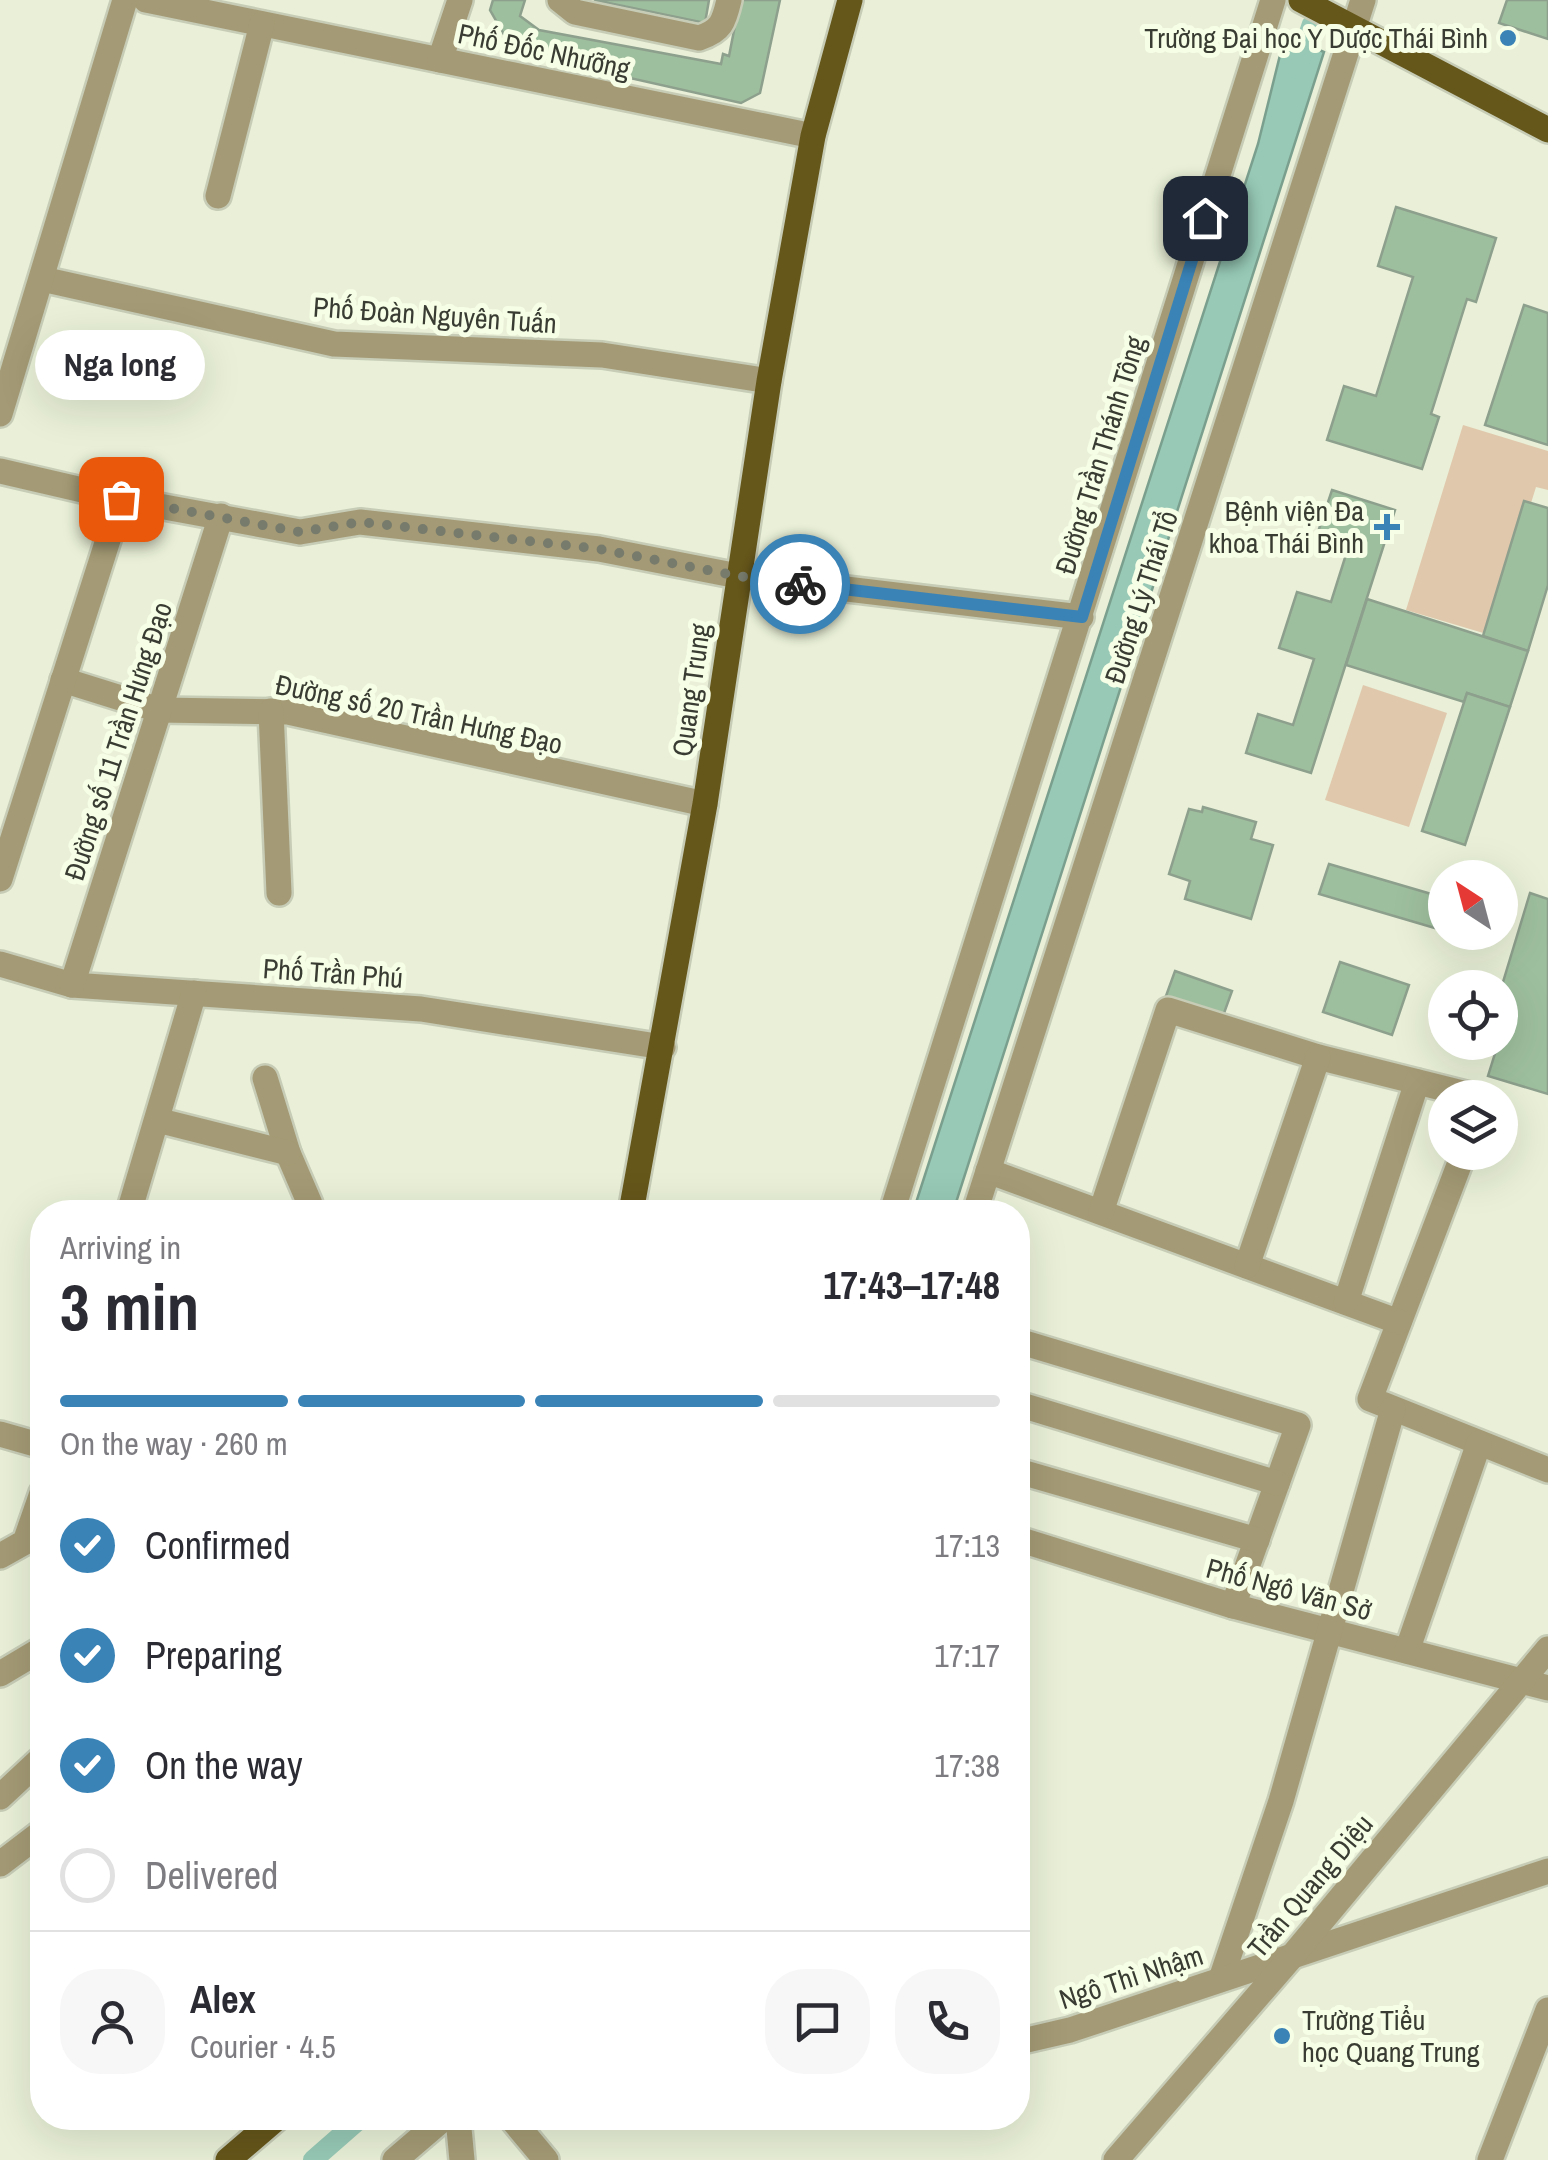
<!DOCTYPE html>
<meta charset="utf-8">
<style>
body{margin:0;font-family:"Archivo Narrow",sans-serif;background:#f7f7f7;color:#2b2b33;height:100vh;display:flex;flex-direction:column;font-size:38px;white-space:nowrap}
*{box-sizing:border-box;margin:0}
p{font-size:32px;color:#7c7c81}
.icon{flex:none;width:55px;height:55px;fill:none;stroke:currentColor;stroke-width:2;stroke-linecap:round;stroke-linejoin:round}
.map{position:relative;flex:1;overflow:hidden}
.panel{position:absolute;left:30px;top:1200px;width:1000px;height:930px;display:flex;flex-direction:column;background:#fff;border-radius:40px;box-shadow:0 10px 40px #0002}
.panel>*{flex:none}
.needle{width:65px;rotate:324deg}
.controls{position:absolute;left:1428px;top:860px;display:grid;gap:20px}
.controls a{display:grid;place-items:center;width:90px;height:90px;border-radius:50%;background:#fff;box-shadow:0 10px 40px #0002;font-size:50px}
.pin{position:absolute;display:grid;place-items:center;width:85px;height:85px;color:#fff;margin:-42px;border-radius:20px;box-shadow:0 5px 15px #0006}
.courier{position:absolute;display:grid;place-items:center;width:100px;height:100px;margin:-50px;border:8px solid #3a83b7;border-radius:50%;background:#fff;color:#222;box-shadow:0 2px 12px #0007}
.bubble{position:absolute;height:70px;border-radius:35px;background:#fff;box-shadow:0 10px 40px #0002;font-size:32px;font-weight:700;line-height:70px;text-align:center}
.headline em{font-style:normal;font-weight:700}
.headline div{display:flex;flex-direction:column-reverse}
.headline{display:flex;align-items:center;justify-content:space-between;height:170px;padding:0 30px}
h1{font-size:65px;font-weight:700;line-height:75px}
.bar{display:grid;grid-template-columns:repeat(4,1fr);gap:15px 10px;align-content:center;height:120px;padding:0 30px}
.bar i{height:12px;border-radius:8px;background:#e1e1e2}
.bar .selected{background:#3a83b7}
.bar p{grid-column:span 4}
.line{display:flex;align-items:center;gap:25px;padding:0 30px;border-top:2px solid #e1e1e2}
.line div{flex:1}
.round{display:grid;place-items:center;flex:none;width:105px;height:105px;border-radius:40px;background:#f7f7f7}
ol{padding:0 30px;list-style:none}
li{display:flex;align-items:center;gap:30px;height:110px}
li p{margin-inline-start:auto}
li .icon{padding:10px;border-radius:50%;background:#3a83b7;color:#fff;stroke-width:4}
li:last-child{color:#7c7c81}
li i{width:55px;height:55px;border:5px solid #e1e1e2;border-radius:50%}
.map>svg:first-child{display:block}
.green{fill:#e0c8ad}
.water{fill:#97c9b6;stroke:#7b9f8e;stroke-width:2.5}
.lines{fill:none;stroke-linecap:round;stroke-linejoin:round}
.canal{stroke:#97c9b6;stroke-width:20}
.building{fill:#9ebf9d;stroke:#8d9f8d;stroke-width:2.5}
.minor-casing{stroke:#c6ccb6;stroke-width:30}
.major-casing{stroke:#c6ccb6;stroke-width:30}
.minor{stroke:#a49a75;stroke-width:25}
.major{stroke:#65561a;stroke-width:25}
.done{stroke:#777b6c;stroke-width:10;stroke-dasharray:0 18}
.route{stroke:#3a83b7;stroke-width:12}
.poi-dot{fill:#3a83b7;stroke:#f6fee5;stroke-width:4}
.labels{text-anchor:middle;stroke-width:10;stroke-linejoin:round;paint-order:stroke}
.poi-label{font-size:28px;fill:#393c32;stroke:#f6fee5;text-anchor:end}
.street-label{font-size:28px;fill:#393c32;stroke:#f6fee5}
</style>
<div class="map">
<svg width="1548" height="2160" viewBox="0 0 1548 2160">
<rect width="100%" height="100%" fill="#e9f0d7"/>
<g class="green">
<polygon points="1463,425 1548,451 1548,490 1536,487 1490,635 1406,610"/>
<polygon points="1363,685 1447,713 1409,827 1325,800"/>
</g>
<polygon class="water" points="1285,35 1324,52 953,1212 913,1212 1258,144"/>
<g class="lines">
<g class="canal">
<polyline points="1297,69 1312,24"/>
<polyline points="313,2160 361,2118"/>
</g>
</g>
<g class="building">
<polygon points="493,0 525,0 520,16 539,30 721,64 723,54 729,56 740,0 780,0 760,93 741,103 514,52 490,10"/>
<polygon points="594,0 709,0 705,23"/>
<polygon points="1507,0 1548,0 1548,39 1499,23"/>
<polygon points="1396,207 1496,238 1476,302 1467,299 1431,414 1439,417 1422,469 1327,440 1344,386 1376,396 1413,277 1378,266"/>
<polygon points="1524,305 1548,313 1548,445 1485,425"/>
<polygon points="1332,490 1395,510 1311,773 1246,753 1258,714 1293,725 1314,659 1279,648 1297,592 1331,602 1350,542 1318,532"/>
<polygon points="1524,501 1548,508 1548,585 1528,651 1483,636"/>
<polygon points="1367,599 1528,651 1510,707 1467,693 1464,702 1346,665"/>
<polygon points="1467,693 1510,707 1465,845 1422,831"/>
<polygon points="1203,807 1256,822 1251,839 1273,845 1251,919 1185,899 1190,881 1169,874 1189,809 1202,812"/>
<polygon points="1329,864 1445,898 1445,931 1319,894"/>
<polygon points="1530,893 1548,899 1548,1094 1488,1076 1507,1015 1500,1013 1500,992"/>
<polygon points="1340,962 1409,985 1392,1035 1323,1012"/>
<polygon points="1175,971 1232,991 1223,1016 1166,996"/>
</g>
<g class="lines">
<g class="minor-casing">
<g id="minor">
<polyline points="146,0 813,136"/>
<path d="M560,0L575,12L699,38C721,31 724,22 729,0"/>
<polyline points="440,60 460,0"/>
<polyline points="218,196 262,24"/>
<polyline points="42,279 334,344 602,355 769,381"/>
<polyline points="0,414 125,0"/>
<polyline points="0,471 121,499 300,532 360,522 599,549 738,576 1081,617"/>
<polyline points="63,680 159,710 288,712 705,804"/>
<polyline points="271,711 279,893"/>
<polyline points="0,879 121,499"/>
<polyline points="0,964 72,985 421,1009 663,1047"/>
<polyline points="72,985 221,516"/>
<polyline points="265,1078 288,1153 310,1204"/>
<polyline points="157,1120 288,1153"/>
<polyline points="1464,1152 1370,1399 1548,1470"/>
<polyline points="988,1171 1399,1322"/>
<polyline points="129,1212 194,993"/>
<polyline points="892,1212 1273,0"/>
<polyline points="975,1212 1363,0"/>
<polyline points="1101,1212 1168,1010 1318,1057 1482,1098"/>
<polyline points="1247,1266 1318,1057"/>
<polyline points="1346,1302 1417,1082"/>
<polyline points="1018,1341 1298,1425 1233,1606"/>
<polyline points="1018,1404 1277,1483"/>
<polyline points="0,1434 42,1446"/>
<polyline points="1018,1471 1257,1540"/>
<polyline points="1018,1539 1233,1606 1548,1688"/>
<polyline points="0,1556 25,1542 42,1493"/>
<polyline points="1407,1651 1479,1443"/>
<polyline points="0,1674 42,1649"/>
<polyline points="0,1797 42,1758"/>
<polyline points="0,1864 42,1832"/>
<polyline points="1221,1979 1281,1801 1393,1409"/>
<polyline points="1018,2042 1070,2030 1548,1871"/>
<polyline points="458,2118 462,2160"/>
<polyline points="511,2118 546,2160"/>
<polyline points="395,2160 444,2118"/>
<polyline points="1116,2160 1294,1954 1548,1649"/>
<polyline points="1490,2160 1548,2010"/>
</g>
</g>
<g class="major-casing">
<g id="major">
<polyline points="1301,0 1548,130"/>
<polyline points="631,1212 705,804 769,381 813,136 850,0"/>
<polyline points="228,2160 277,2118"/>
</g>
</g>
<use href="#minor" class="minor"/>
<use href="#major" class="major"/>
</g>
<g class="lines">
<polyline class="done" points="121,499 300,532 360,522 599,549 738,576 800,584"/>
<polyline class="route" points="800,584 1082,617 1205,218"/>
</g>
<g class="poi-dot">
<circle cx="1508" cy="38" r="10"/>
<path d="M1382 512h10v10h10v10h-10v10h-10v-10h-10v-10h10z"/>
<circle cx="1282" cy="2036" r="10"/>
</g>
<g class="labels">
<g class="poi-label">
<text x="1488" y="48">Trường Đại học Y Dược Thái Bình</text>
<text x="1364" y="521">Bệnh viện Đa<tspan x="1364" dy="32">khoa Thái Bình</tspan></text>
<text x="1302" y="2030" text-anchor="start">Trường Tiểu<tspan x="1302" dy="32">học Quang Trung</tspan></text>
</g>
<g class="street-label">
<text transform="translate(544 51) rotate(12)" y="10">Phố Đốc Nhưỡng</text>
<text transform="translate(435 315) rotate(4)" y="10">Phố Đoàn Nguyên Tuấn</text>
<text transform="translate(1100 455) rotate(-73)" y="10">Đường Trần Thánh Tông</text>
<text transform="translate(1141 597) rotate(-72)" y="10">Đường Lý Thái Tổ</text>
<text transform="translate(691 690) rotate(-82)" y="10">Quang Trung</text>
<text transform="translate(419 714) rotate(12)" y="10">Đường số 20 Trần Hưng Đạo</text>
<text transform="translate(118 741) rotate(-72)" y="10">Đường số 11 Trần Hưng Đạo</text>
<text transform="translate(333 973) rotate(4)" y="10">Phố Trần Phú</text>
<text transform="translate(1289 1589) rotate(15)" y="10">Phố Ngô Văn Sở</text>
<text transform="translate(1310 1886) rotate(-50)" y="10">Trần Quang Diệu</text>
<text transform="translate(1131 1977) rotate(-18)" y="10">Ngô Thì Nhậm</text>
</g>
</g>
</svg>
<div class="controls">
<a><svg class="needle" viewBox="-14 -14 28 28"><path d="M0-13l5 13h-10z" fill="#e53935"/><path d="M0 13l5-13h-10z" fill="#7c7c81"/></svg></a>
<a><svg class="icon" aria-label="locate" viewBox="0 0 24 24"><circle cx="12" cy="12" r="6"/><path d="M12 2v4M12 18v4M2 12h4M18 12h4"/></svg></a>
<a><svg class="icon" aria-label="layers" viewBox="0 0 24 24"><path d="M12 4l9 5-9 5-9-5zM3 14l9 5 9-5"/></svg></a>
</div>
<div class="pin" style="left:121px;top:499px;background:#ea580c"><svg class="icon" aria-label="bag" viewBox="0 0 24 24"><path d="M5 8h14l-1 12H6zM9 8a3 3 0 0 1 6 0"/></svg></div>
<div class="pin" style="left:1205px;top:218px;background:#1f2937"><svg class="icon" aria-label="home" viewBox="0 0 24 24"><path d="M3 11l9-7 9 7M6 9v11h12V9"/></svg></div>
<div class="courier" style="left:800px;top:584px"><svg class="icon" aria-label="bike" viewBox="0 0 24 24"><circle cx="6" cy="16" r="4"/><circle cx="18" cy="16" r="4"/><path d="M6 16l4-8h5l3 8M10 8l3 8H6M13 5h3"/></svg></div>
<div class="bubble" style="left:35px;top:330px;width:170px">Nga long</div>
<section class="panel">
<div class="headline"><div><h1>3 min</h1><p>Arriving in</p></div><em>17:43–17:48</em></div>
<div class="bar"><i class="selected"></i><i class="selected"></i><i class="selected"></i><i></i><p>On the way · 260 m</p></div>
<ol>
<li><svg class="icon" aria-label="check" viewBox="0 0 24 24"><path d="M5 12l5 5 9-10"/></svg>Confirmed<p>17:13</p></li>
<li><svg class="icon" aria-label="check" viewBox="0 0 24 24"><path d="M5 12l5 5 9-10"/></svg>Preparing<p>17:17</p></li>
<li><svg class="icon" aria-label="check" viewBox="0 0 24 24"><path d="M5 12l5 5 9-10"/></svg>On the way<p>17:38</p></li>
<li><i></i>Delivered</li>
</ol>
<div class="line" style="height:180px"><a class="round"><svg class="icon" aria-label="person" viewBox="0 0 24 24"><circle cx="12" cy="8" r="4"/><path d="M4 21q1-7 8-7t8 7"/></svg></a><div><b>Alex</b><p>Courier · 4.5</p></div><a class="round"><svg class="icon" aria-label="chat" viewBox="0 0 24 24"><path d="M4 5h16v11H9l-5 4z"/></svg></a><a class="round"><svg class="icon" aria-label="phone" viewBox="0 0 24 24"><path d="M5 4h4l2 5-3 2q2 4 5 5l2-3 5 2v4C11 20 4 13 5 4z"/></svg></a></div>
</section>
</div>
